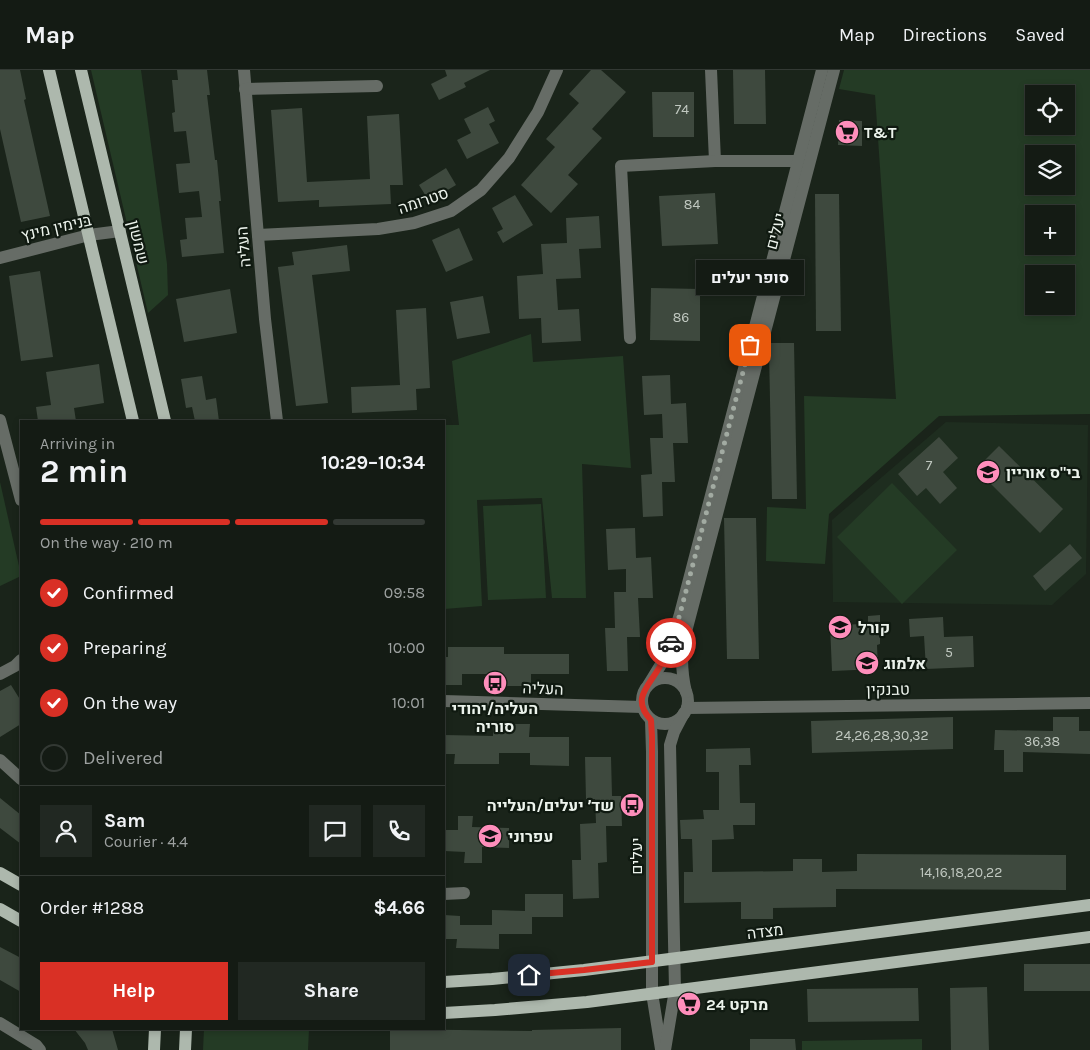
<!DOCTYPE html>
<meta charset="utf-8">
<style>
body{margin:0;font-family:Karla,Heebo,sans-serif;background:#212822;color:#f1f3f6;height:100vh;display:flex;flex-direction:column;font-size:19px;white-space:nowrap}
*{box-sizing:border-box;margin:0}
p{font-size:16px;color:#9da1a0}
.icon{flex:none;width:28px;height:28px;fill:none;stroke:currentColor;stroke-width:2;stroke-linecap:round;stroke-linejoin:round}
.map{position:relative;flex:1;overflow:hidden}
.details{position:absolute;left:20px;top:350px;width:425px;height:610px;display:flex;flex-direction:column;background:#141b14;border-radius:0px;box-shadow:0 2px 8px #0003,0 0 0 1px #333934}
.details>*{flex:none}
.controls{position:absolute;left:1025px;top:15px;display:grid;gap:10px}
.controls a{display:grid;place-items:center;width:50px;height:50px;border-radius:0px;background:#141b14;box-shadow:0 2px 8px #0003,0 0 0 1px #333934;font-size:25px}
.pin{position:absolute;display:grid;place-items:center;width:42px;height:42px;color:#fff;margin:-21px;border-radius:10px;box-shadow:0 2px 8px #0006}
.courier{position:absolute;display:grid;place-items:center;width:50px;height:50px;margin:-25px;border:4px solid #d93025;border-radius:50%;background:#fff;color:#222;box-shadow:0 1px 6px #0007}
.bubble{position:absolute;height:35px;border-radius:0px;background:#141b14;box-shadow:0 2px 8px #0003,0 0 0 1px #333934;font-size:16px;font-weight:700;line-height:35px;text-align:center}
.overview em{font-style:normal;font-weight:700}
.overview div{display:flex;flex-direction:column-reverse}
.overview{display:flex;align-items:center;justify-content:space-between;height:85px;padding:0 20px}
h1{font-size:32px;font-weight:700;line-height:38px}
.bar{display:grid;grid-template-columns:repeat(4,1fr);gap:8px 5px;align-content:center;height:60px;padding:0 20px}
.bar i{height:6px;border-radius:4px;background:#333934}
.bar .on{background:#d93025}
.bar p{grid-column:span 4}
.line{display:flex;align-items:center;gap:12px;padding:0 20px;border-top:1px solid #333934}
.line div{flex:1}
.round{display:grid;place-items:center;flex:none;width:52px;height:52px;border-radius:0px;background:#212822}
ol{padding:0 20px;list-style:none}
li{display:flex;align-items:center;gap:15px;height:55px}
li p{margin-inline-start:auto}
li .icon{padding:5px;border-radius:50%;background:#d93025;color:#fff;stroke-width:4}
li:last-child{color:#9da1a0}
li i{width:28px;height:28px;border:2px solid #333934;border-radius:50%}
.action{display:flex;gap:10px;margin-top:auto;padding:10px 20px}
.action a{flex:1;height:58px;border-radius:0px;background:#d93025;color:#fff;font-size:20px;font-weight:700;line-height:58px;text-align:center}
.action a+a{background:#212822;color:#f1f3f6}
header{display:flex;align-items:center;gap:30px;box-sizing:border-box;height:70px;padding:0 25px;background:#141b14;border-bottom:1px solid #333934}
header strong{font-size:24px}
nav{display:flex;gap:28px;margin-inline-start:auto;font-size:18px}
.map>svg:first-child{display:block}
.built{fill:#1e2d1f}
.green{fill:#243b25;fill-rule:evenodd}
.building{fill:#3e493e}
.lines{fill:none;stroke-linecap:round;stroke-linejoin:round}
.minor{stroke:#666c66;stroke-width:12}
.major{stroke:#adb8ad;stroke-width:12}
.done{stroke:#a2aba2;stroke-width:5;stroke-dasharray:0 9}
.route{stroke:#d93025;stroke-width:6}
.labels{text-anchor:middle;stroke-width:4.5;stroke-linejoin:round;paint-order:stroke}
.number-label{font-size:14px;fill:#c0c8c0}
.poi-label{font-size:16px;font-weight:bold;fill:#ecf3ec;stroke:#101a11;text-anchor:start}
.street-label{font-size:16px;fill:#ecf3ec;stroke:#101a11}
</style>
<header>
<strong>Map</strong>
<nav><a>Map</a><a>Directions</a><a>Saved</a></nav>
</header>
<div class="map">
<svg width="1090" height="980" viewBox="0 0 1090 980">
<rect width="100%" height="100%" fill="#1a241a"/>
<polygon class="built" points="946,352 1088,355 1086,504 1052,535 833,532 832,450"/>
<g class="green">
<polygon points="91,0 141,0 167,194 168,225 148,243"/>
<path d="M844,0H1090V344L939,346L829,444L825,494L766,491L767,437L806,439L804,326L896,329L875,25L839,19ZM1034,24H1066V56H1034ZM1034,84H1066V116H1034ZM1034,144H1066V176H1034ZM1034,204H1066V236H1034Z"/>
<polygon points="531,264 533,292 623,286 631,398 582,394 586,528 552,528 542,428 477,430 482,536 444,539 444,355 459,355 452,291"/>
<polygon points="0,412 21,505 21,506 0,516"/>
<polygon points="892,413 957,480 902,534 837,467"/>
<polygon points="541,434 546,528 488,530 483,436"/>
<polygon points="204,959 309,959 308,980 203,980"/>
<polygon points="922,969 922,980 802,980 802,971"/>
</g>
<g class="building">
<polygon points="0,0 20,0 26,29 24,30 50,146 21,152 0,59"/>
<polygon points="177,0 207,0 210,25 207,25 215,90 217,90 221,131 219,131 224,183 182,187 180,170 187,169 185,148 202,147 199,121 179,123 176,94 190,93 186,61 174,62 172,43 175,42 172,10 178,10"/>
<polygon points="445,0 490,0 464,13 466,17 439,30 431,14 447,6"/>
<polygon points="591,0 601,0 626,22 592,59 602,68 568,105 578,114 551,143 521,115 555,77 546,69 579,33 569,24"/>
<polygon points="733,0 765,0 766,54 734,54"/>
<polygon points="652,22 694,22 694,67 653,67"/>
<polygon points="488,37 495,51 489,54 499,73 467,89 457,70 471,63 464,49"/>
<polygon points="302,38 307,112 370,109 367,46 399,44 403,115 390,115 391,134 319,137 319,130 278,132 271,40"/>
<polygon points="839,50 862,51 862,76 838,75"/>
<polygon points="446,98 456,115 429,131 419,115"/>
<polygon points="715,123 718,174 662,176 659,126"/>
<polygon points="815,124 839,124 841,261 816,261"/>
<polygon points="515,125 533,155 503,173 497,162 503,159 492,138"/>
<polygon points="599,146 601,178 579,179 581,208 556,209 558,240 579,239 581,271 542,273 541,248 519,249 517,206 543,204 541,174 567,173 566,148"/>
<polygon points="459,158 473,190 446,202 432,170"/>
<polygon points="347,175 350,201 312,205 328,333 296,336 278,197 294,195 292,182"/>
<polygon points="40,201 53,287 21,291 9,206"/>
<polygon points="651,218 700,219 700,271 650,270"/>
<polygon points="230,219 237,263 184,272 176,229"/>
<polygon points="483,226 490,263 457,269 450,232"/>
<polygon points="426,238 430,318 416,319 417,340 352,343 351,317 400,315 396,240"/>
<polygon points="770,273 794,273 797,429 772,429 769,280"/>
<polygon points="99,294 104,333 74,338 76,351 38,351 36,337 51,335 46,302"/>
<polygon points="670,305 671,334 686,333 688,373 673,373 675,412 662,412 663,446 643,447 641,405 652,404 650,368 663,368 662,344 644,345 642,306"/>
<polygon points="202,306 206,330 216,328 219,351 195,351 192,337 186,338 181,309"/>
<polygon points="939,367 958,388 943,402 957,418 940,434 926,418 917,426 898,404"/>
<polygon points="999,376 1063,439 1040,463 976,399"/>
<polygon points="724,448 756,448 759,589 727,589"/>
<polygon points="635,458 636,488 651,487 653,528 638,528 640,567 627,567 628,601 607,601 605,558 615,558 614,522 626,522 626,499 608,500 606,459"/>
<polygon points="1070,474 1082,488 1045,521 1033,506"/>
<polygon points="880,545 880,574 877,575 878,599 832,601 830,555 868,554 868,546"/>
<polygon points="943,547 944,567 973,566 974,597 926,599 924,566 910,567 909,549"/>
<polygon points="448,577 504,577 504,584 569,584 569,604 531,604 531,616 493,616 493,604 462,604 462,615 444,615 444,587 448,587"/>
<polygon points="11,615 21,631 21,654 0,667 0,621"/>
<polygon points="953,647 953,679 812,683 811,651"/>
<polygon points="1053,647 1079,647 1079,661 1090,661 1090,684 1023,682 1023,702 1004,702 1004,680 994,680 995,660 1053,661"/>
<polygon points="493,654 530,654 529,667 569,667 569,696 530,695 530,683 499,683 499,694 454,694 455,684 444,684 444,665 493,666"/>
<polygon points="750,678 751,695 739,695 740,733 755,733 755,755 733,755 734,769 712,770 712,802 793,801 793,789 822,789 822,802 857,801 857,784 1066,785 1066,820 836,819 836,837 773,838 773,849 741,849 741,832 684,833 684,802 693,802 692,769 681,769 680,750 704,749 703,740 719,740 719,702 706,702 706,679"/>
<polygon points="585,687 611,687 612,726 621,726 622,756 606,756 607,792 598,793 599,828 573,829 572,790 581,790 580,754 596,753 595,729 586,729"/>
<polygon points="0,728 21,745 21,774 0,758"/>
<polygon points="458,746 473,746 472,757 509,758 509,778 482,777 482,793 464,793 465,782 444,781 444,760 458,760"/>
<polygon points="525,824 563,824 563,847 532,847 532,864 499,864 499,879 456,878 457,869 444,869 444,845 460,846 460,855 492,855 492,840 525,841"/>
<polygon points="0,877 21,888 21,922 0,910"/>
<rect x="1024" y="894" width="66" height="27"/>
<polygon points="987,917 989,980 951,980 950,918"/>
<polygon points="918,918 919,951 808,952 807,919"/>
<polygon points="621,958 621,980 390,980 390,959 532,961 532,960"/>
<polygon points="74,959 112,959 118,980 88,980 85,973"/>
<polygon points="750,969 795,969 796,980 750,980"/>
</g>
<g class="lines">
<g class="minor">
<polyline points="244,0 265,249 277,351"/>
<polyline points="711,0 715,91"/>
<polyline points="245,19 377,16"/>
<polyline points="258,165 378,159 414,153 451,141 481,120 509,88 538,42 557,0"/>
<polyline points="0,188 89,165 120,161"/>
<polyline points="630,268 621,96 715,91 798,91"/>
<polyline points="0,350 21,430"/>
<polyline points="0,604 15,596 21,590"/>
<circle cx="665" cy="631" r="23"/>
<polyline points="649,614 668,583 680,544 822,0"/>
<path d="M686,622C682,605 681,590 683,573L834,0"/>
<polyline points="444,631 642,637"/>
<polyline points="687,638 1090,633"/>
<polyline points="651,650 652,682 652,923 661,979"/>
<polyline points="0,690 21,709"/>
<polyline points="444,824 464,823"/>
<polyline points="0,953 36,975 40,980"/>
<polyline points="665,980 675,920 670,675 674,662 684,643"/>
</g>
<g class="major">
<polyline points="49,0 133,351"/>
<polyline points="81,0 147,275 165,351"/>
<polyline points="0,803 21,815"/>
<polyline points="0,839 21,851"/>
<polyline points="444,912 492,909 584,900 1090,835"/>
<polyline points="444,943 495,940 587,932 1090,867"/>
<polyline points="154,980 155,959"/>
<polyline points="185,980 186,959"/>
</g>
</g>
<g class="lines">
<polyline class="done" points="671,573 680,544 750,275"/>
<path class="route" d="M529,905L584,900L652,892V667L651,650C631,629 648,617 659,598C664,590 668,582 671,573"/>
</g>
<defs>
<g id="supermarket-disc" transform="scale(1.25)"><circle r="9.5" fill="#fe8ebb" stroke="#101a11"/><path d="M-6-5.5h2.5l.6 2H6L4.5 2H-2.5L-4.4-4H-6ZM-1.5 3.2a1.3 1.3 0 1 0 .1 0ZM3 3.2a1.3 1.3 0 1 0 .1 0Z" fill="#111"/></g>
<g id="school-disc" transform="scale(1.25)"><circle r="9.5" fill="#fe8ebb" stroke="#101a11"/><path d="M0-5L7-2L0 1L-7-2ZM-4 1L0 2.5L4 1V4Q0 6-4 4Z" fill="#111"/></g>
<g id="bus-disc" transform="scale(1.25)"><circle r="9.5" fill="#fe8ebb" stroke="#101a11"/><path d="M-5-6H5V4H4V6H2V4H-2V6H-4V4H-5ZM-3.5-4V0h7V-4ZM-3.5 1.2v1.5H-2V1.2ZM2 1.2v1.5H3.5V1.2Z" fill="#111"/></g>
</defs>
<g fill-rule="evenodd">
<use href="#supermarket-disc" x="847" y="62"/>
<use href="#school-disc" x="988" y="402"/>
<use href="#school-disc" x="840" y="557"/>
<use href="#school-disc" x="867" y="593"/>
<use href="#bus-disc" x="495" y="613"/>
<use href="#bus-disc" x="632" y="735"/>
<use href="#school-disc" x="490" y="766"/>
<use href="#supermarket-disc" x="689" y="934"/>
</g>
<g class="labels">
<g class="number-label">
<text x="682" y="44">74</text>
<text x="692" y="139">84</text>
<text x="681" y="252">86</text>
<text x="929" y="400">7</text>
<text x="949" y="587">5</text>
<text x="882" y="670">24,26,28,30,32</text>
<text x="1042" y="676">36,38</text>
<text x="961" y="807">14,16,18,20,22</text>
</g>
<g class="poi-label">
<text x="864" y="68">T&amp;T</text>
<text x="1006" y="408">בי"ס אוריין</text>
<text x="858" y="563">קורל</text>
<text x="884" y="599">אלמוג</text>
<text x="495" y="644" text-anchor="middle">העליה/יהודי<tspan x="495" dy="18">סוריה</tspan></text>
<text x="614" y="741" text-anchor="end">שד׳ יעלים/העלייה</text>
<text x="508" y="772">עפרוני</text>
<text x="706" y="940">מרקט 24</text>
</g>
<g class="street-label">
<text transform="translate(423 130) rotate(-19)" y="6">סטרומה</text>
<text transform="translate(56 157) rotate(-13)" y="6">בנימין מינץ</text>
<text transform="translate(775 161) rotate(-75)" y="6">יעלים</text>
<text transform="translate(139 172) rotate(76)" y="6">שמשון</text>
<text transform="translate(243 177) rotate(-95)" y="6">העליה</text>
<text transform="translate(543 618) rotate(2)" y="6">העליה</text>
<text transform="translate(888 619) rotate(-1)" y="6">טבנקין</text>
<text transform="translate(636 786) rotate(-90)" y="6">יעלים</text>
<text transform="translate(765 861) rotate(-7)" y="6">מצדה</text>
</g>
</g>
</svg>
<div class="controls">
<a><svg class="icon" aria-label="locate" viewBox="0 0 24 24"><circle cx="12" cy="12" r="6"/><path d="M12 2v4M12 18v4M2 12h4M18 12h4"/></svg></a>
<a><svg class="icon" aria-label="layers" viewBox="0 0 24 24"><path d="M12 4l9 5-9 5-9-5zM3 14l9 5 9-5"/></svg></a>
<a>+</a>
<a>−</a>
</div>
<div class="pin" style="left:750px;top:275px;background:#ea580c"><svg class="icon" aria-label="bag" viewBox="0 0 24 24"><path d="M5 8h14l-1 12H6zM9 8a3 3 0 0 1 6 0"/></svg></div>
<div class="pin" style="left:529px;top:905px;background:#1f2937"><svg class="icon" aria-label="home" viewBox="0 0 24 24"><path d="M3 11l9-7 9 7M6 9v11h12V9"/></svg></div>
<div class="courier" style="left:671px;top:573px"><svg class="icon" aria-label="car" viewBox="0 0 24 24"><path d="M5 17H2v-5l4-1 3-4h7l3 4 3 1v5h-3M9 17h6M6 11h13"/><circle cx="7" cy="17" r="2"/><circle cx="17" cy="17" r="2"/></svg></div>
<div class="bubble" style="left:696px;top:190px;width:108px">סופר יעלים</div>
<section class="details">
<div class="overview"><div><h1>2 min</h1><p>Arriving in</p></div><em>10:29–10:34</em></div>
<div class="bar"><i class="on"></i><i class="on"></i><i class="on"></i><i></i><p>On the way · 210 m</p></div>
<ol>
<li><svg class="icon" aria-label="check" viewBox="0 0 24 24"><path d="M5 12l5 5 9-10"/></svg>Confirmed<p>09:58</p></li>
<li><svg class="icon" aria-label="check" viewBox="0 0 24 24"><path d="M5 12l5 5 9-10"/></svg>Preparing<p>10:00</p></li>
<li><svg class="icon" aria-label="check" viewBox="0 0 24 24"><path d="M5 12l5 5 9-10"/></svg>On the way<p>10:01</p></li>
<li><i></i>Delivered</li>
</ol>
<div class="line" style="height:90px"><a class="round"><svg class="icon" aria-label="person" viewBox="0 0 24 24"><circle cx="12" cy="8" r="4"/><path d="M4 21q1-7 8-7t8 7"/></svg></a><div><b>Sam</b><p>Courier · 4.4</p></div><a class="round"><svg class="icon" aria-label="chat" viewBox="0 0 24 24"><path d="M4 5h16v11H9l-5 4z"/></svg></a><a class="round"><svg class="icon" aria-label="phone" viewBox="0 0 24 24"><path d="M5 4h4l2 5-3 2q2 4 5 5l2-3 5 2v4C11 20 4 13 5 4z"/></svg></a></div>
<div class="line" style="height:65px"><div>Order #1288</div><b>$4.66</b></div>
<div class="action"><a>Help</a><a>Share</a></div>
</section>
</div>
